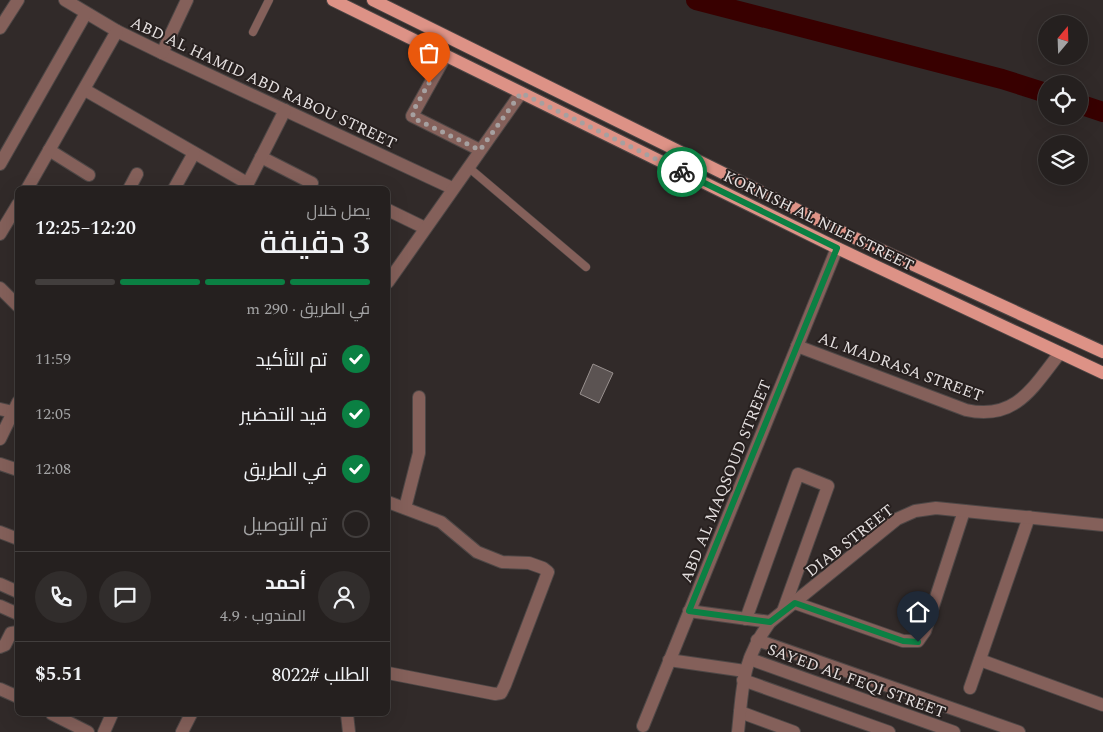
<!DOCTYPE html>
<html lang="ar">
<meta charset="utf-8">
<style>
body{margin:0;font-family:Spectral,Cairo,serif;background:#312d2c;color:#f1f3f6;direction:rtl;height:100vh;display:flex;flex-direction:column;font-size:19px;white-space:nowrap}
*{box-sizing:border-box;margin:0}
p{font-size:16px;color:#a3a3a4}
.icon{flex:none;width:28px;height:28px;fill:none;stroke:currentColor;stroke-width:2;stroke-linecap:round;stroke-linejoin:round}
.map{position:relative;flex:1;overflow:hidden;direction:ltr}
.drawer{position:absolute;left:15px;top:186px;width:375px;height:530px;display:flex;flex-direction:column;background:#25201f;border-radius:8px;box-shadow:0 5px 20px #0002,0 0 0 1px #423e3d;direction:rtl}
.drawer>*{flex:none}
.needle{width:32px;rotate:19deg}
.fabs{position:absolute;left:1038px;top:15px;display:grid;gap:10px}
.fabs a{display:grid;place-items:center;width:50px;height:50px;border-radius:50%;background:#25201f;box-shadow:0 5px 20px #0002,0 0 0 1px #423e3d;font-size:25px}
.pin{position:absolute;display:grid;place-items:center;width:42px;height:42px;color:#fff;margin:-51px -21px;border-radius:50% 50% 50% 0;rotate:-45deg;box-shadow:0 0 5px #0007}
.pin .icon{rotate:45deg}
.courier{position:absolute;display:grid;place-items:center;width:50px;height:50px;margin:-25px;border:4px solid #0b8043;border-radius:50%;background:#fff;color:#222;box-shadow:0 1px 6px #0007}
.head em{font-style:normal;font-weight:600}
.head div{display:flex;flex-direction:column-reverse}
.head{display:flex;align-items:center;justify-content:space-between;height:85px;padding:0 20px}
h1{font-size:32px;font-weight:600;line-height:38px}
.bar{display:grid;grid-template-columns:repeat(4,1fr);gap:8px 5px;align-content:center;height:60px;padding:0 20px}
.bar i{height:6px;border-radius:4px;background:#423e3d}
.bar .current{background:#0b8043}
.bar p{grid-column:span 4}
.line{display:flex;align-items:center;gap:12px;padding:0 20px;border-top:1px solid #423e3d}
.line div{flex:1}
.round{display:grid;place-items:center;flex:none;width:52px;height:52px;border-radius:26px;background:#312d2c}
ol{padding:0 20px;list-style:none}
li{display:flex;align-items:center;gap:15px;height:55px}
li p{margin-inline-start:auto}
li .icon{padding:5px;border-radius:50%;background:#0b8043;color:#fff;stroke-width:4}
li:last-child{color:#a3a3a4}
li i{width:28px;height:28px;border:2px solid #423e3d;border-radius:50%}
.map>svg:first-child{display:block}
.lines{fill:none;stroke-linecap:round;stroke-linejoin:round}
.canal{stroke:#380000;stroke-width:20}
.building{fill:#5b5352;stroke:#99918f}
.lane-casing{stroke:#4e4746;stroke-width:9}
.street-casing{stroke:#4e4746;stroke-width:14}
.primary-casing{stroke:#4e4746;stroke-width:14}
.lane{stroke:#84605a;stroke-width:8}
.street{stroke:#84605a;stroke-width:12}
.primary{stroke:#dd9286;stroke-width:12}
.done{stroke:#a6a0a0;stroke-width:5;stroke-dasharray:0 9}
.route{stroke:#0b8043;stroke-width:6}
.labels{text-anchor:middle;stroke-width:4;stroke-linejoin:round;paint-order:stroke}
.street-label{font-size:16px;fill:#e5e0e0;stroke:#27201f}
</style>
<div class="map">
<svg width="1103" height="732" viewBox="0 0 1103 732">
<rect width="100%" height="100%" fill="#312a29"/>
<g class="lines">
<g class="canal">
<polyline points="696,0 1002,79 1046,93"/>
<polyline points="1079,104 1103,112"/>
</g>
</g>
<polygon class="building" points="593,364 613,373 599,403 580,394"/>
<g class="lines">
<g class="lane-casing">
<g id="lane">
<polyline points="253,32 269,0"/>
<polyline points="468,167 586,267"/>
</g>
</g>
<g class="street-casing">
<g id="street">
<polyline points="65,0 117,31 162,53 452,188"/>
<polyline points="0,28 18,0"/>
<polyline points="162,53 187,0"/>
<polyline points="446,55 412,116 480,150"/>
<polyline points="85,90 247,183"/>
<polyline points="49,150 89,175"/>
<polyline points="261,157 312,183"/>
<polyline points="0,164 86,13"/>
<polyline points="27,189 117,31"/>
<polyline points="129,189 137,174"/>
<polyline points="174,189 194,153"/>
<polyline points="245,189 285,110"/>
<polyline points="388,210 425,228"/>
<polyline points="0,234 18,204"/>
<polyline points="388,282 521,93"/>
<polyline points="0,288 18,306"/>
<path d="M797,346L966,410C1016,421 1033,387 1060,353"/>
<polyline points="0,409 13,412"/>
<polyline points="0,439 18,402"/>
<polyline points="0,464 18,470"/>
<polyline points="388,502 441,522 477,552 502,562 529,563 543,568 548,572 505,685 501,693 495,694 388,673"/>
<polyline points="405,508 419,453 419,397"/>
<polyline points="0,532 18,539"/>
<polyline points="0,584 18,592"/>
<polyline points="795,603 903,641 918,641 925,631 964,511"/>
<polyline points="0,606 18,614"/>
<polyline points="689,611 770,622"/>
<polyline points="746,619 798,474 828,486 783,611"/>
<polyline points="757,640 1019,732"/>
<polyline points="0,647 5,645 11,633 18,632"/>
<polyline points="750,659 954,732"/>
<polyline points="669,660 745,671"/>
<polyline points="980,660 1103,705"/>
<polyline points="743,680 889,732"/>
<polyline points="970,688 1029,517"/>
<polyline points="0,689 18,697"/>
<polyline points="740,712 794,732"/>
<polyline points="52,714 88,732"/>
<polyline points="347,714 349,732"/>
<polyline points="643,726 837,248"/>
<polyline points="104,732 112,714"/>
<polyline points="182,732 191,714"/>
<path d="M738,732C743,686 741,662 770,622L897,519L915,511L936,508L1103,525"/>
</g>
</g>
<g class="primary-casing">
<g id="primary">
<polyline points="333,0 837,248 1103,373"/>
<polyline points="373,0 844,233 1103,352"/>
</g>
</g>
<use href="#lane" class="lane"/>
<use href="#street" class="street"/>
<use href="#primary" class="primary"/>
</g>
<g class="lines">
<polyline class="done" points="429,83 413,111 413,118 480,150 521,93 682,172"/>
<polyline class="route" points="682,172 837,248 689,611 770,622 795,603 903,641 918,642"/>
</g>
<g class="labels">
<g class="street-label">
<text transform="translate(264 82) rotate(25)" y="6">ABD AL HAMID ABD RABOU STREET</text>
<text transform="translate(819 220) rotate(26)" y="6">KORNISH AL NILE STREET</text>
<text transform="translate(901 366) rotate(20)" y="6">AL MADRASA STREET</text>
<text transform="translate(725 481) rotate(-68)" y="6">ABD AL MAQSOUD STREET</text>
<text transform="translate(849 540) rotate(-38)" y="6">DIAB STREET</text>
<text transform="translate(857 680) rotate(20)" y="6">SAYED AL FEQI STREET</text>
</g>
</g>
</svg>
<div class="fabs">
<a><svg class="needle" viewBox="-14 -14 28 28"><path d="M0-13l5 13h-10z" fill="#e53935"/><path d="M0 13l5-13h-10z" fill="#a3a3a4"/></svg></a>
<a><svg class="icon" aria-label="locate" viewBox="0 0 24 24"><circle cx="12" cy="12" r="6"/><path d="M12 2v4M12 18v4M2 12h4M18 12h4"/></svg></a>
<a><svg class="icon" aria-label="layers" viewBox="0 0 24 24"><path d="M12 4l9 5-9 5-9-5zM3 14l9 5 9-5"/></svg></a>
</div>
<div class="pin" style="left:429px;top:83px;background:#ea580c"><svg class="icon" aria-label="bag" viewBox="0 0 24 24"><path d="M5 8h14l-1 12H6zM9 8a3 3 0 0 1 6 0"/></svg></div>
<div class="pin" style="left:918px;top:642px;background:#1f2937"><svg class="icon" aria-label="home" viewBox="0 0 24 24"><path d="M3 11l9-7 9 7M6 9v11h12V9"/></svg></div>
<div class="courier" style="left:682px;top:172px"><svg class="icon" aria-label="bike" viewBox="0 0 24 24"><circle cx="6" cy="16" r="4"/><circle cx="18" cy="16" r="4"/><path d="M6 16l4-8h5l3 8M10 8l3 8H6M13 5h3"/></svg></div>
<section class="drawer">
<div class="head"><div><h1>3 دقيقة</h1><p>يصل خلال</p></div><em>12:20–12:25</em></div>
<div class="bar"><i class="current"></i><i class="current"></i><i class="current"></i><i></i><p>في الطريق · 290 m</p></div>
<ol>
<li><svg class="icon" aria-label="check" viewBox="0 0 24 24"><path d="M5 12l5 5 9-10"/></svg>تم التأكيد<p>11:59</p></li>
<li><svg class="icon" aria-label="check" viewBox="0 0 24 24"><path d="M5 12l5 5 9-10"/></svg>قيد التحضير<p>12:05</p></li>
<li><svg class="icon" aria-label="check" viewBox="0 0 24 24"><path d="M5 12l5 5 9-10"/></svg>في الطريق<p>12:08</p></li>
<li><i></i>تم التوصيل</li>
</ol>
<div class="line" style="height:90px"><a class="round"><svg class="icon" aria-label="person" viewBox="0 0 24 24"><circle cx="12" cy="8" r="4"/><path d="M4 21q1-7 8-7t8 7"/></svg></a><div><b>أحمد</b><p>المندوب · 4.9</p></div><a class="round"><svg class="icon" aria-label="chat" viewBox="0 0 24 24"><path d="M4 5h16v11H9l-5 4z"/></svg></a><a class="round"><svg class="icon" aria-label="phone" viewBox="0 0 24 24"><path d="M5 4h4l2 5-3 2q2 4 5 5l2-3 5 2v4C11 20 4 13 5 4z"/></svg></a></div>
<div class="line" style="height:65px"><div>الطلب #8022</div><b>$5.51</b></div>
</section>
</div>
